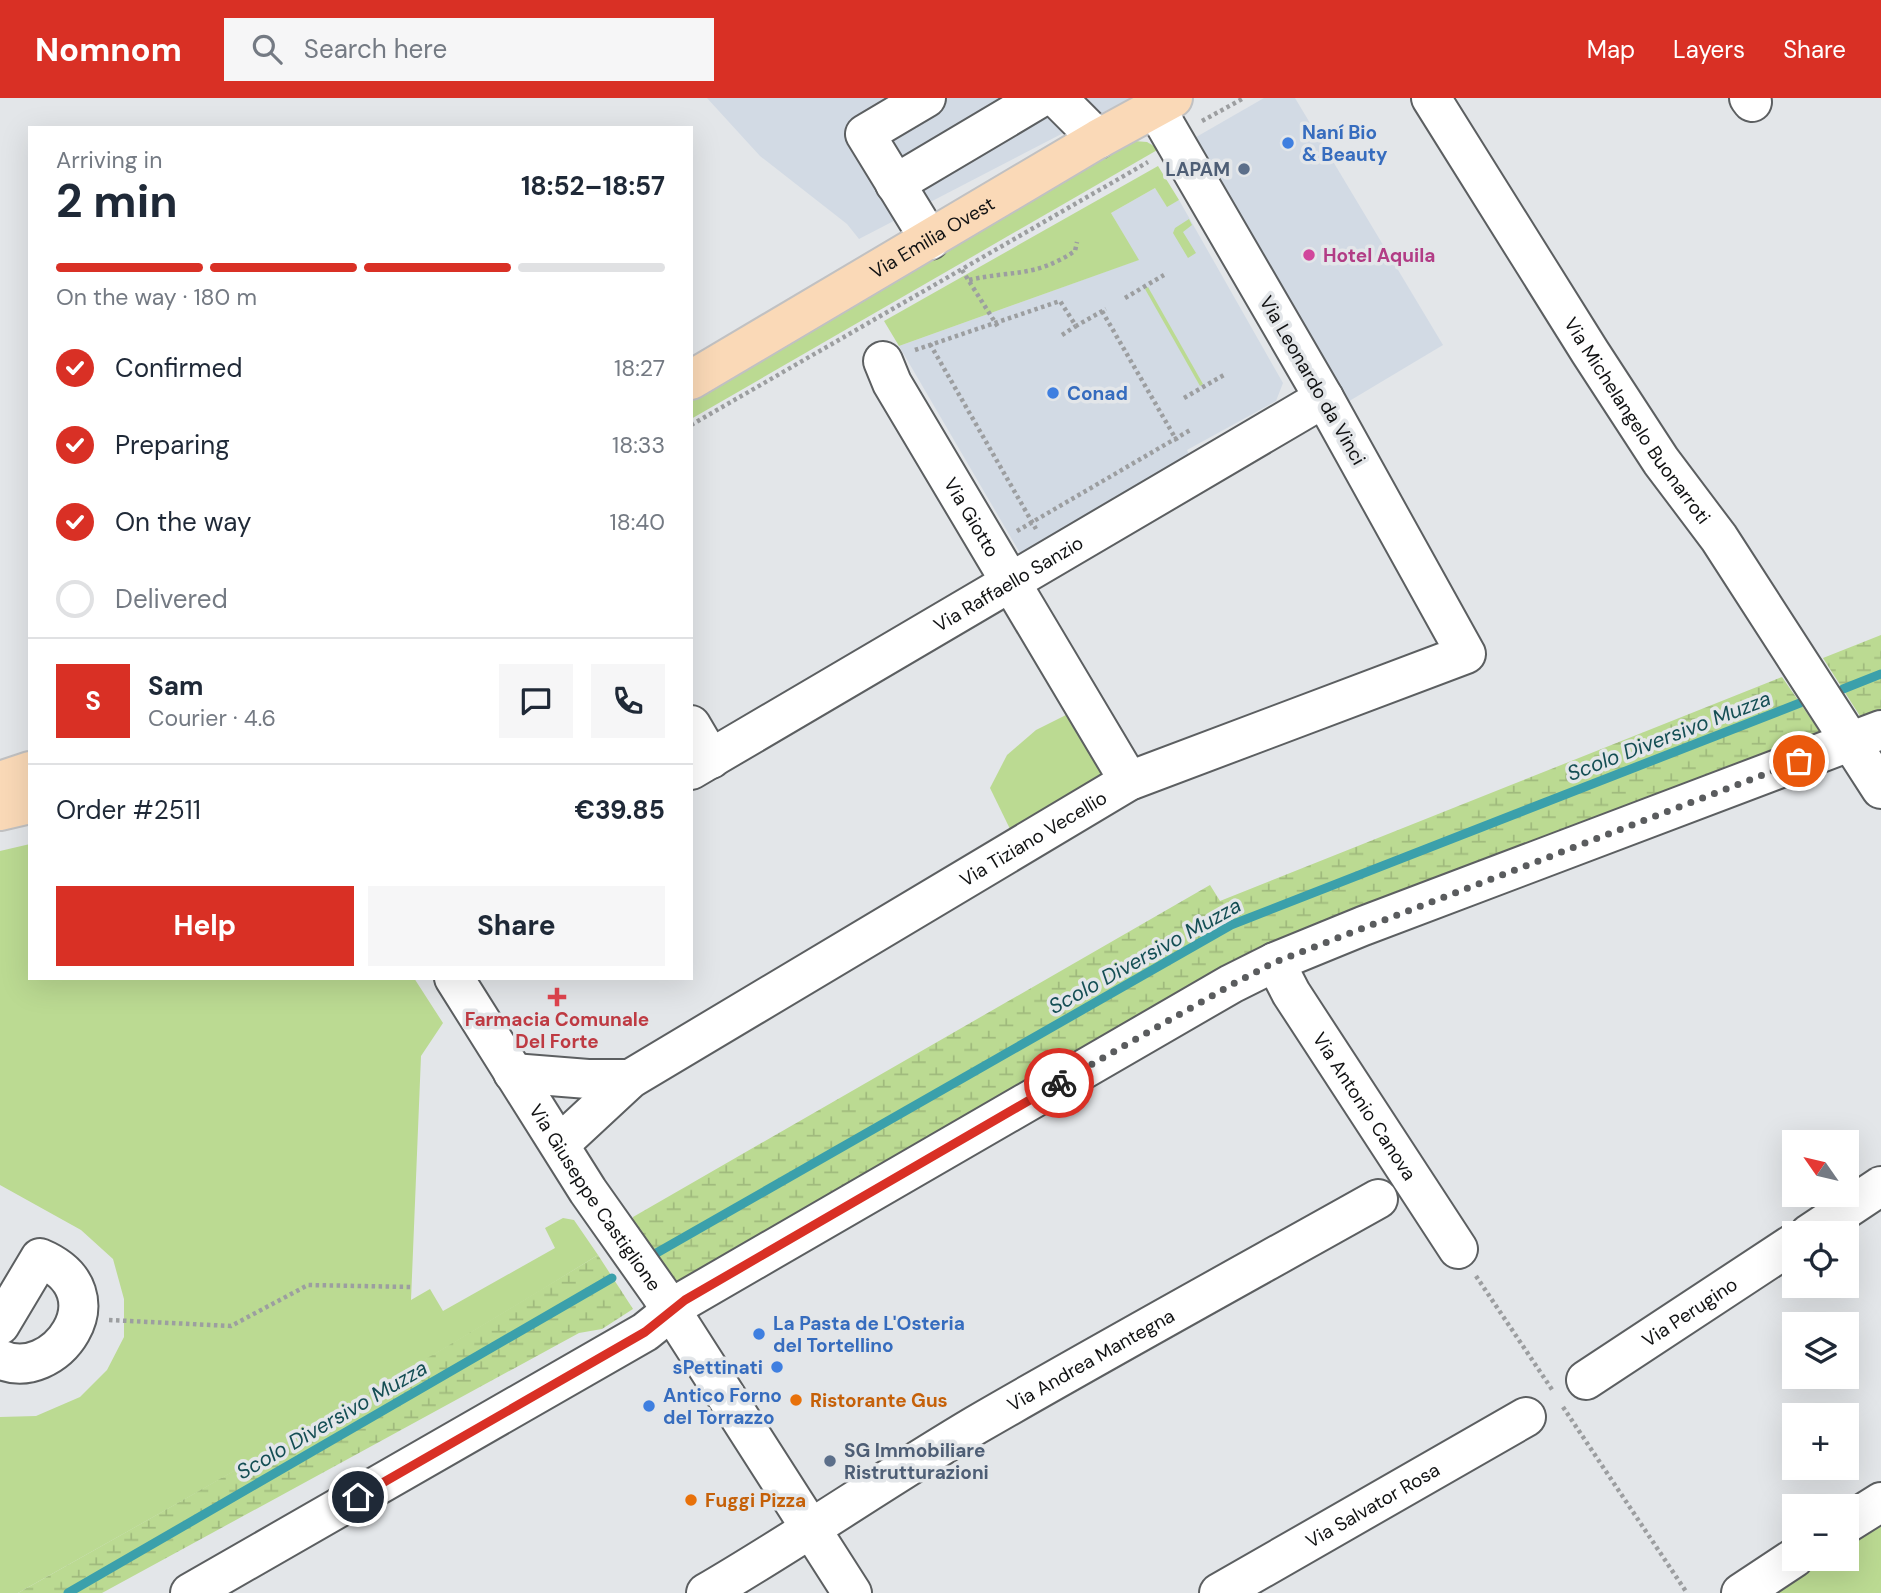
<!DOCTYPE html>
<meta charset="utf-8">
<style>
body{margin:0;font-family:"DM Sans",sans-serif;background:#f6f6f7;color:#1f2937;height:100vh;display:flex;flex-direction:column;font-size:26px;white-space:nowrap}
*{box-sizing:border-box;margin:0}
p{font-size:23px;color:#747a83}
.icon{flex:none;width:38px;height:38px;fill:none;stroke:currentColor;stroke-width:2;stroke-linecap:round;stroke-linejoin:round}
.map{position:relative;flex:1;overflow:hidden}
.side{position:absolute;left:28px;top:28px;width:665px;height:854px;display:flex;flex-direction:column;background:#fff;border-radius:0px;box-shadow:0 7px 28px #0002}
.side>*{flex:none}
.needle{width:46px;rotate:304deg}
.tools{position:absolute;left:1782px;top:1032px;display:grid;gap:14px}
.tools a{display:grid;place-items:center;width:77px;height:77px;border-radius:0px;background:#fff;box-shadow:0 7px 28px #0002;font-size:35px}
.pin{position:absolute;display:grid;place-items:center;width:60px;height:60px;color:#fff;margin:-30px;border:4px solid #fff;border-radius:50%;box-shadow:0 2px 7px #0007}
.courier{position:absolute;display:grid;place-items:center;width:70px;height:70px;margin:-35px;border:5px solid #d93025;border-radius:50%;background:#fff;color:#222;box-shadow:0 2px 9px #0007}
.summary em{font-style:normal;font-weight:700}
.summary div{display:flex;flex-direction:column-reverse}
.summary{display:flex;align-items:center;justify-content:space-between;height:119px;padding:0 28px}
h1{font-size:46px;font-weight:700;line-height:52px}
.bar{display:grid;grid-template-columns:repeat(4,1fr);gap:10px 7px;align-content:center;height:84px;padding:0 28px}
.bar i{height:9px;border-radius:5px;background:#e0e1e3}
.bar .current{background:#d93025}
.bar p{grid-column:span 4}
.line{display:flex;align-items:center;gap:18px;padding:0 28px;border-top:2px solid #e0e1e3}
.line div{flex:1}
.round{display:grid;place-items:center;flex:none;width:74px;height:74px;border-radius:0px;background:#f6f6f7}
ol{padding:0 28px;list-style:none}
li{display:flex;align-items:center;gap:21px;height:77px}
li p{margin-inline-start:auto}
li .icon{padding:7px;border-radius:50%;background:#d93025;color:#fff;stroke-width:4}
li:last-child{color:#747a83}
li i{width:38px;height:38px;border:4px solid #e0e1e3;border-radius:50%}
.action{display:flex;gap:14px;margin-top:auto;padding:14px 28px}
.action a{flex:1;height:80px;border-radius:0px;background:#d93025;color:#fff;font-size:28px;font-weight:700;line-height:80px;text-align:center}
.action a+a{background:#f6f6f7;color:#1f2937}
header{display:flex;align-items:center;gap:42px;box-sizing:border-box;height:98px;padding:0 35px;background:#d93025;color:#fff}
header strong{font-size:33px}
nav{display:flex;gap:38px;margin-inline-start:auto;font-size:24px}
.search{width:490px;height:63px;background:#f6f6f7;display:flex;align-items:center;gap:18px;box-sizing:border-box;padding:0 24px;border-radius:0px;color:#747a83;font-size:26px}
.map>svg:first-child{display:block}
.built{fill:#d2dae4}
.green{fill:#bbda92}
.wetland{fill:url(#wetland-marsh)}
.lines{fill:none;stroke-linecap:round;stroke-linejoin:round}
.stream{stroke:#3ba0ab;stroke-width:9}
.minor-casing{stroke:#5c5f61;stroke-width:42}
.major-casing{stroke:#c1c1c2;stroke-width:42}
.path{stroke:#9c9ea0;stroke-width:4.5;stroke-dasharray:3.5 3.5;stroke-linecap:butt}
.minor{stroke:#fff;stroke-width:38}
.major{stroke:#fad9b7;stroke-width:38}
.done{stroke:#5a5c5e;stroke-width:7;stroke-dasharray:0 12.6}
.route{stroke:#d93025;stroke-width:9}
.shop-dot{fill:#3f7fe0;stroke:#e3e6e9;stroke-width:2.5}
.service-dot{fill:#5c6f8a;stroke:#e3e6e9;stroke-width:2.5}
.hotel-dot{fill:#d1479c;stroke:#e3e6e9;stroke-width:2.5}
.health-dot{fill:#e0444e;stroke:#e3e6e9;stroke-width:2.5}
.food-dot{fill:#e8710a;stroke:#e3e6e9;stroke-width:2.5}
.labels{text-anchor:middle;stroke-width:7;stroke-linejoin:round;paint-order:stroke}
.shop-label{font-size:19px;font-weight:bold;fill:#366cbe;stroke:#e3e6e9;text-anchor:start}
.service-label{font-size:19px;font-weight:bold;fill:#4e5e75;stroke:#e3e6e9;text-anchor:end}
.street-label{font-size:19px;fill:#111213;stroke:#e3e6e9}
.hotel-label{font-size:19px;font-weight:bold;fill:#b23c85;stroke:#e3e6e9;text-anchor:start}
.health-label{font-size:19px;font-weight:bold;fill:#be3a42;stroke:#e3e6e9}
.food-label{font-size:19px;font-weight:bold;fill:#c56008;stroke:#e3e6e9;text-anchor:start}
.water-label{font-size:21px;font-style:italic;fill:#144e54;stroke:#e3e6e9}
</style>
<header>
<strong>Nomnom</strong>
<div class="search"><svg class="icon" aria-label="search" viewBox="0 0 24 24"><circle cx="10" cy="10" r="6"/><path d="M15 15l6 6"/></svg>Search here</div>
<nav><a>Map</a><a>Layers</a><a>Share</a></nav>
</header>
<div class="map">
<svg width="1881" height="1495" viewBox="0 0 1881 1495">
<defs>
<pattern id="wetland-marsh" width="20" height="14" patternUnits="userSpaceOnUse" patternTransform="scale(1.75)"><rect width="20" height="14" fill="#bbda92"/><path d="M1 5h8M5 5V1M11 12h8M15 12V8" fill="none" stroke="#a0ba7d"/></pattern>
</defs>
<rect width="100%" height="100%" fill="#e3e6e9"/>
<g class="built">
<polygon points="707,0 1131,0 859,141 847,126 760,58"/>
<polygon points="1264,0 1295,0 1443,247 1346,305 1191,42"/>
<polygon points="1155,90 1167,108 1179,102 1283,285 1276,303 1187,352 1189,357 1027,457 1020,455 899,248 1138,162 1111,115"/>
</g>
<g class="green">
<polygon points="1134,43 1147,44 1159,51 691,321 691,301"/>
<polygon points="1158,68 1179,102 1167,109 1155,90 1111,115 1139,162 899,248 884,223"/>
<polygon points="1189,121 1192,127 1183,134 1196,155 1188,160 1173,135 1175,130"/>
<polygon points="1148,189 1203,286 1200,288 1145,191"/>
<polygon points="1066,617 1102,677 1010,731 990,690 1007,657 1036,632"/>
<path d="M30,746V880H414L443,925L421,958L411,1202L430,1191L443,1213L555,1150L545,1130L563,1120L574,1122L598,1157C408,1275 213,1386 18,1495H0V1319L36,1318L80,1299L107,1272L124,1239V1201L113,1161L81,1132L0,1087V753Z"/>
<polygon points="1881,1418 1881,1495 1763,1495 1815,1461 1846,1461 1846,1441"/>
</g>
<g class="wetland">
<polygon points="1881,537 1881,620 1865,626 1823,560"/>
<polygon points="1782,579 1825,641 1808,648 1786,647 1692,682 1694,693 1256,851 674,1188 634,1128 633,1119 1210,787 1220,803"/>
<path d="M598,1157L633,1211L602,1231L579,1235L102,1495H18C213,1386 407,1274 598,1157Z"/>
</g>
<g class="lines">
<g class="stream">
<polyline points="1843,591 1881,576"/>
<polyline points="653,1157 1231,827 1800,605"/>
<polyline points="68,1495 612,1180"/>
</g>
<g class="minor-casing">
<g id="minor">
<polyline points="926,0 865,36 930,142"/>
<polyline points="1057,0 1098,41"/>
<path id="s1" d="M1431,0L1590,254L1661,363L1719,440L1881,691"/>
<polyline points="1749,0 1752,4"/>
<polyline points="895,86 1040,0"/>
<path id="s2" d="M883,263L892,285L1129,683"/>
<polyline points="691,627 711,661"/>
<path id="s3" d="M691,672L1324,300"/>
<path id="s4" d="M1275,864L1291,895L1458,1151"/>
<path id="s5" d="M454,880L588,1093L660,1195L852,1495"/>
<polyline points="513,975 588,981 630,981"/>
<path id="s6" d="M560,1046L630,981L1129,683L1466,556L1324,300L1156,11"/>
<polyline points="1809,1136 1881,1088"/>
<path d="M0,1227L40,1160C123,1195 53,1287 0,1261"/>
<path id="s7" d="M1586,1282L1794,1145"/>
<polyline points="1846,1426 1881,1404"/>
<polyline points="190,1495 645,1234 685,1202 1231,886 1275,864 1363,828 1881,632"/>
<path id="s8" d="M706,1495C797,1442 885,1381 976,1327C1109,1250 1244,1176 1378,1101"/>
<path id="s9" d="M1219,1495L1526,1319"/>
<polyline points="1741,1495 1794,1460"/>
</g>
</g>
<g class="major-casing">
<g id="major">
<path id="s10" d="M691,282L1098,41L1173,0"/>
<polyline points="0,683 30,673"/>
<polyline points="0,713 30,706"/>
</g>
</g>
<g class="path">
<polyline points="1202,23 1244,0"/>
<polyline points="962,172 998,229"/>
<path d="M969,182C1012,172 1034,180 1075,153L1077,144"/>
<polyline points="1125,200 1164,177"/>
<polyline points="1102,213 1177,343"/>
<polyline points="1062,237 1076,228"/>
<polyline points="930,246 1036,431"/>
<polyline points="915,252 1060,203 1076,228 1106,211"/>
<polyline points="1184,300 1224,277"/>
<polyline points="691,327 1148,64"/>
<polyline points="1017,433 1192,331"/>
<polyline points="1476,1178 1553,1293"/>
<polyline points="109,1222 231,1228 308,1187 412,1189"/>
<polyline points="1563,1309 1687,1495"/>
</g>
<use href="#minor" class="minor"/>
<use href="#major" class="major"/>
</g>
<g class="lines">
<polyline class="done" points="1059,985 1231,887 1275,864 1799,663"/>
<polyline class="route" points="358,1399 645,1234 685,1202 1059,985"/>
</g>
<g class="shop-dot">
<circle cx="1288" cy="45" r="7"/>
<circle cx="1053" cy="295" r="7"/>
<circle cx="759" cy="1236" r="7"/>
<circle cx="777" cy="1269" r="7"/>
<circle cx="649" cy="1308" r="7"/>
</g>
<g class="service-dot">
<circle cx="1244" cy="71" r="7"/>
<circle cx="830" cy="1363" r="7"/>
</g>
<circle class="hotel-dot" cx="1309" cy="157" r="7"/>
<path class="health-dot" d="M553.5 888.5h7v7h7v7h-7v7h-7v-7h-7v-7h7z"/>
<g class="food-dot">
<circle cx="796" cy="1302" r="7"/>
<circle cx="691" cy="1402" r="7"/>
</g>
<g class="labels">
<g class="shop-label">
<text x="1302" y="41">Naní Bio<tspan x="1302" dy="22">&amp; Beauty</tspan></text>
<text x="1067" y="302">Conad</text>
<text x="773" y="1232">La Pasta de L'Osteria<tspan x="773" dy="22">del Tortellino</tspan></text>
<text x="763" y="1276" text-anchor="end">sPettinati</text>
<text x="663" y="1304">Antico Forno<tspan x="663" dy="22">del Torrazzo</tspan></text>
</g>
<g class="service-label">
<text x="1230" y="78">LAPAM</text>
<text x="844" y="1359" text-anchor="start">SG Immobiliare<tspan x="844" dy="22">Ristrutturazioni</tspan></text>
</g>
<g class="street-label">
<text dy="7" stroke="none"><textPath href="#s10" startOffset="280">Via Emilia Ovest</textPath></text>
<text transform="translate(1313 282) rotate(60)" y="7">Via Leonardo da Vinci</text>
<text dy="7" stroke="none"><textPath href="#s1" startOffset="383">Via Michelangelo Buonarroti</textPath></text>
<text dy="7" stroke="none"><textPath href="#s2" startOffset="180">Via Giotto</textPath></text>
<text dy="7" stroke="none"><textPath href="#s3" startOffset="368">Via Raffaello Sanzio</textPath></text>
<text dy="7" stroke="none"><textPath href="#s6" startOffset="565">Via Tiziano Vecellio</textPath></text>
<text dy="7" stroke="none"><textPath href="#s4" startOffset="170">Via Antonio Canova</textPath></text>
<text dy="7" stroke="none"><textPath href="#s5" startOffset="261">Via Giuseppe Castiglione</textPath></text>
<text dy="7" stroke="none"><textPath href="#s7" startOffset="124">Via Perugino</textPath></text>
<text dy="7" stroke="none"><textPath href="#s8" startOffset="450">Via Andrea Mantegna</textPath></text>
<text dy="7" stroke="none"><textPath href="#s9" startOffset="177">Via Salvator Rosa</textPath></text>
</g>
<g class="hotel-label">
<text x="1323" y="164">Hotel Aquila</text>
</g>
<g class="health-label">
<text x="557" y="928">Farmacia Comunale<tspan x="557" dy="22">Del Forte</tspan></text>
</g>
<g class="food-label">
<text x="810" y="1309">Ristorante Gus</text>
<text x="705" y="1409">Fuggi Pizza</text>
</g>
<g class="water-label">
<text transform="translate(1669 638) rotate(-21)" y="7">Scolo Diversivo Muzza</text>
<text transform="translate(1145 858) rotate(-29)" y="7">Scolo Diversivo Muzza</text>
<text transform="translate(332 1322) rotate(-30)" y="7">Scolo Diversivo Muzza</text>
</g>
</g>
</svg>
<div class="tools">
<a><svg class="needle" viewBox="-14 -14 28 28"><path d="M0-13l5 13h-10z" fill="#e53935"/><path d="M0 13l5-13h-10z" fill="#747a83"/></svg></a>
<a><svg class="icon" aria-label="locate" viewBox="0 0 24 24"><circle cx="12" cy="12" r="6"/><path d="M12 2v4M12 18v4M2 12h4M18 12h4"/></svg></a>
<a><svg class="icon" aria-label="layers" viewBox="0 0 24 24"><path d="M12 4l9 5-9 5-9-5zM3 14l9 5 9-5"/></svg></a>
<a>+</a>
<a>−</a>
</div>
<div class="pin" style="left:1799px;top:663px;background:#ea580c"><svg class="icon" aria-label="bag" viewBox="0 0 24 24"><path d="M5 8h14l-1 12H6zM9 8a3 3 0 0 1 6 0"/></svg></div>
<div class="pin" style="left:358px;top:1399px;background:#1f2937"><svg class="icon" aria-label="home" viewBox="0 0 24 24"><path d="M3 11l9-7 9 7M6 9v11h12V9"/></svg></div>
<div class="courier" style="left:1059px;top:985px"><svg class="icon" aria-label="bike" viewBox="0 0 24 24"><circle cx="6" cy="16" r="4"/><circle cx="18" cy="16" r="4"/><path d="M6 16l4-8h5l3 8M10 8l3 8H6M13 5h3"/></svg></div>
<section class="side">
<div class="summary"><div><h1>2 min</h1><p>Arriving in</p></div><em>18:52–18:57</em></div>
<div class="bar"><i class="current"></i><i class="current"></i><i class="current"></i><i></i><p>On the way · 180 m</p></div>
<ol>
<li><svg class="icon" aria-label="check" viewBox="0 0 24 24"><path d="M5 12l5 5 9-10"/></svg>Confirmed<p>18:27</p></li>
<li><svg class="icon" aria-label="check" viewBox="0 0 24 24"><path d="M5 12l5 5 9-10"/></svg>Preparing<p>18:33</p></li>
<li><svg class="icon" aria-label="check" viewBox="0 0 24 24"><path d="M5 12l5 5 9-10"/></svg>On the way<p>18:40</p></li>
<li><i></i>Delivered</li>
</ol>
<div class="line" style="height:126px"><b class="round" style="background:#d93025;color:#fff">S</b><div><b>Sam</b><p>Courier · 4.6</p></div><a class="round"><svg class="icon" aria-label="chat" viewBox="0 0 24 24"><path d="M4 5h16v11H9l-5 4z"/></svg></a><a class="round"><svg class="icon" aria-label="phone" viewBox="0 0 24 24"><path d="M5 4h4l2 5-3 2q2 4 5 5l2-3 5 2v4C11 20 4 13 5 4z"/></svg></a></div>
<div class="line" style="height:91px"><div>Order #2511</div><b>€39.85</b></div>
<div class="action"><a>Help</a><a>Share</a></div>
</section>
</div>
